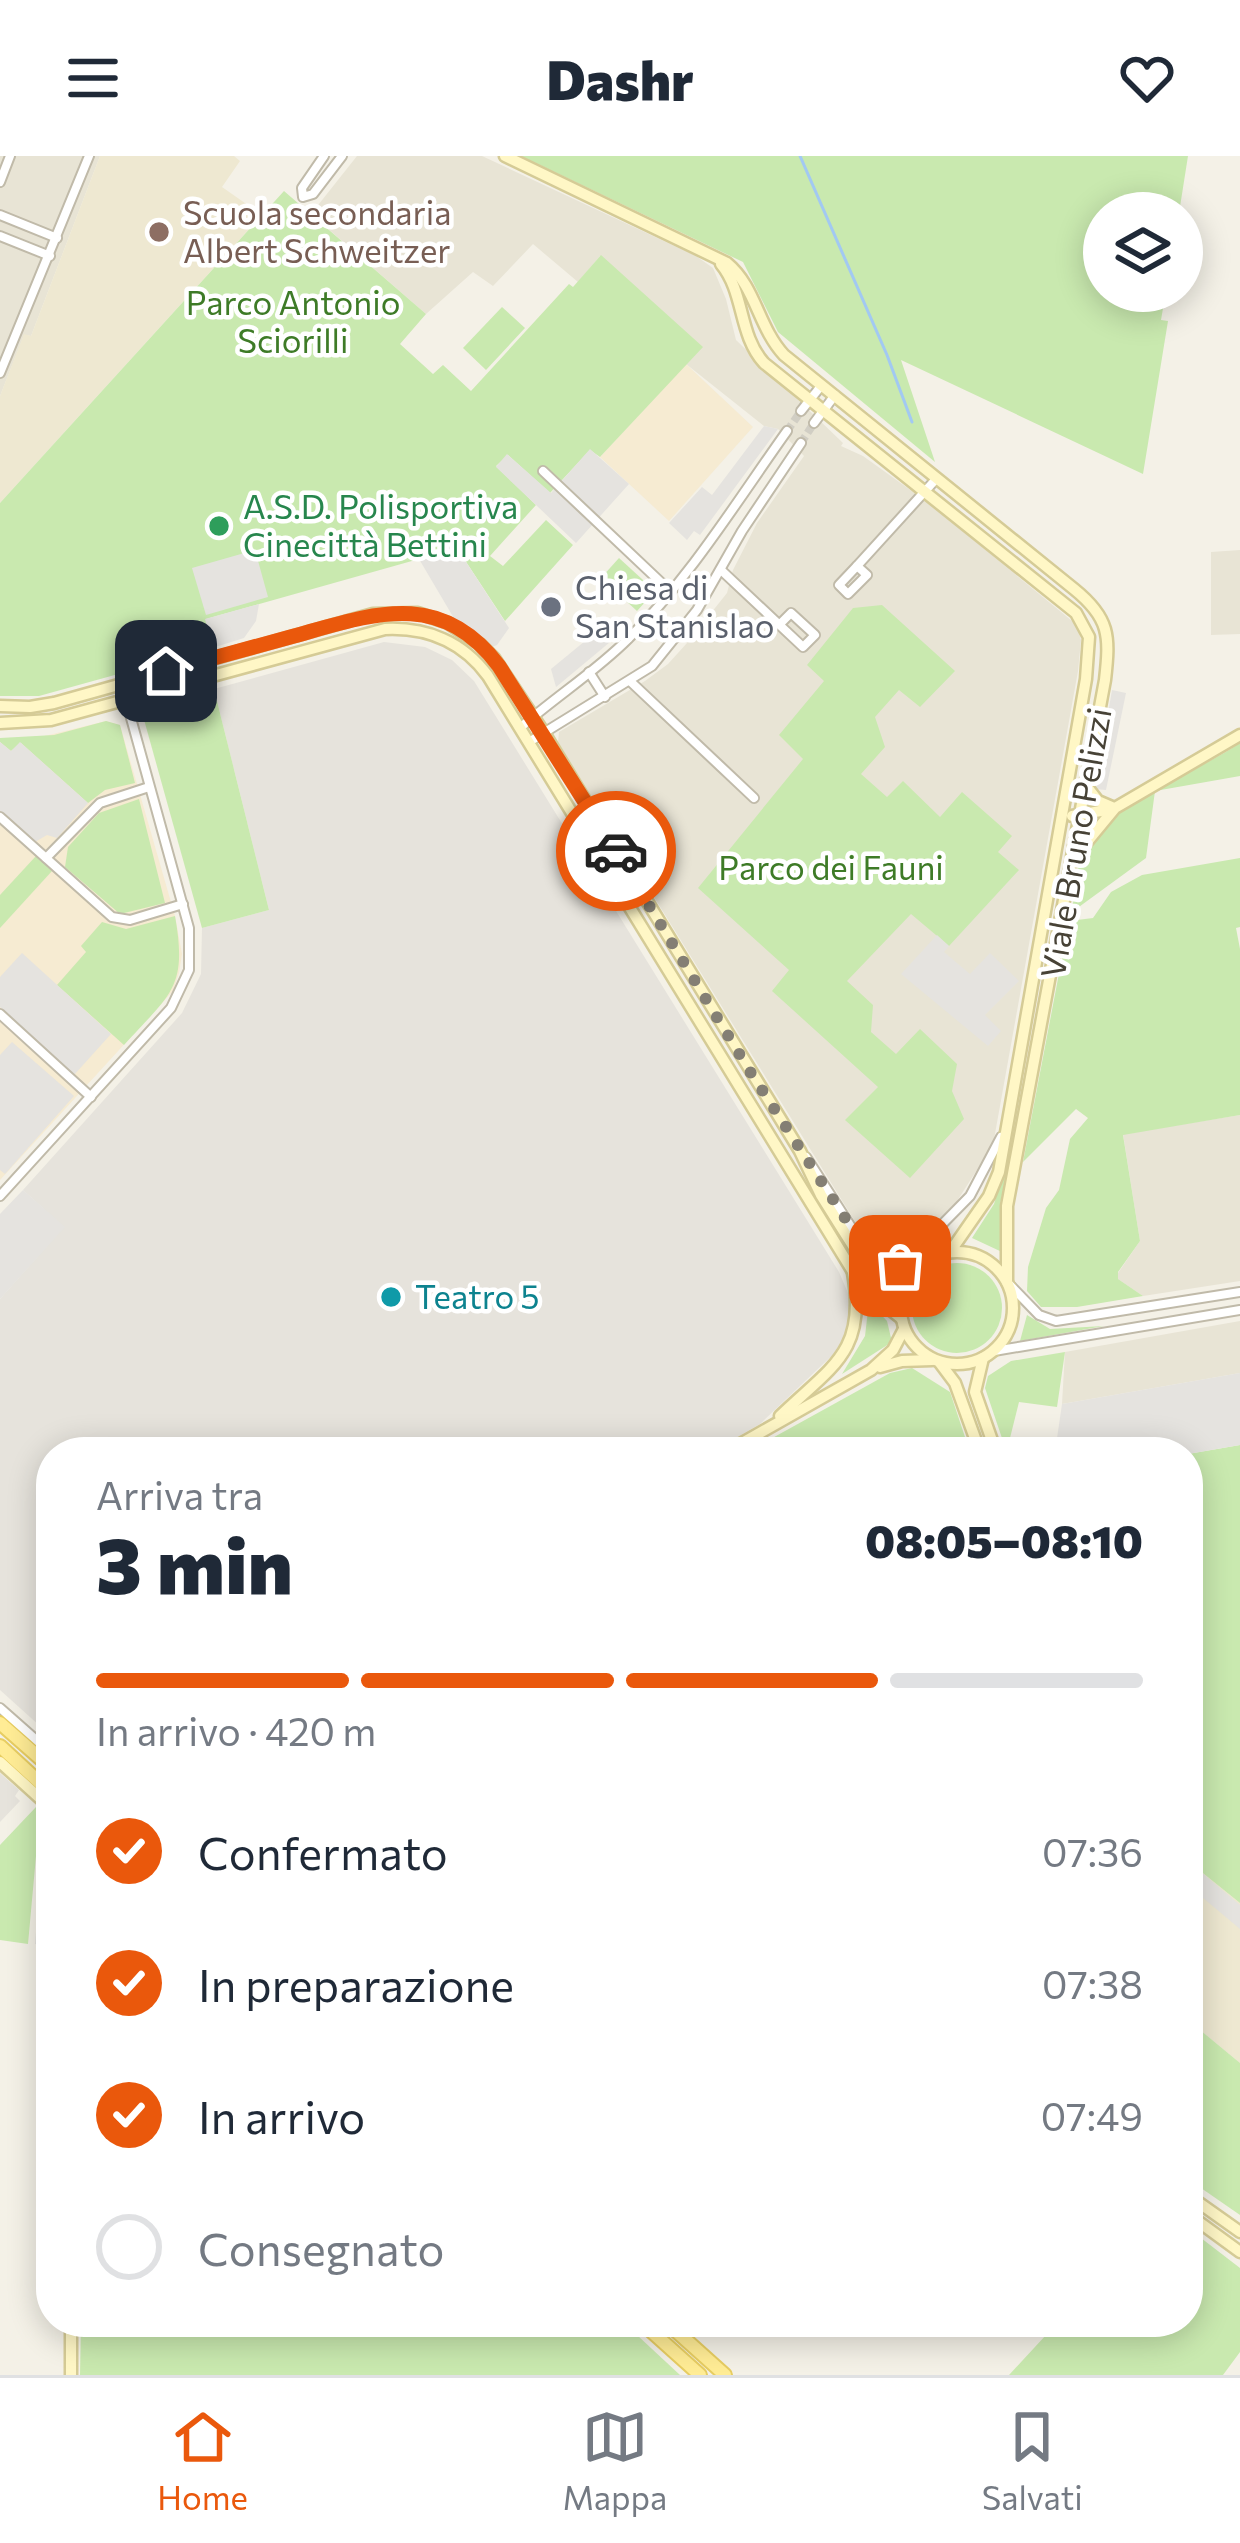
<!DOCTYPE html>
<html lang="it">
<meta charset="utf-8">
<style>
body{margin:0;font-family:Commissioner,sans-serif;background:#f2f2f3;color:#1f2937;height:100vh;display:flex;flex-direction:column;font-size:45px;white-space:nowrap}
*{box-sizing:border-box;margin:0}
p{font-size:39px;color:#747a83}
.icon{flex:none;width:66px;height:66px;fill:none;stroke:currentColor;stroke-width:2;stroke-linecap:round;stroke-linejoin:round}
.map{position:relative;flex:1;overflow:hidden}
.drawer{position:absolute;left:36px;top:1281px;width:1167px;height:900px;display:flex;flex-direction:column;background:#fff;border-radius:48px;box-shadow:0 6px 30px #0003}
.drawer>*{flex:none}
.tools{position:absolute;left:1083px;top:36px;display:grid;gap:24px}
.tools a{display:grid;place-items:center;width:120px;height:120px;border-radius:50%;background:#fff;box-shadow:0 6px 30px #0003;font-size:60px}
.pin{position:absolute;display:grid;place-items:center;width:102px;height:102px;color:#fff;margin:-51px;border-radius:24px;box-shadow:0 6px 18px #0006}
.courier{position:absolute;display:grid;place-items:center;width:120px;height:120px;margin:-60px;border:9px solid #ea580c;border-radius:50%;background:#fff;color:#222;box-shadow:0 3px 15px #0007}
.headline em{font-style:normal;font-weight:800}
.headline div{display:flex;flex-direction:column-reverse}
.headline{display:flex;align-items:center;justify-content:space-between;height:204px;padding:0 60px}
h1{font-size:78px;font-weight:800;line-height:90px}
.bar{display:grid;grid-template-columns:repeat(4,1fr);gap:18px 12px;align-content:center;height:144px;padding:0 60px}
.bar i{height:15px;border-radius:9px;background:#e0e1e3}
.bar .active{background:#ea580c}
.bar p{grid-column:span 4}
ol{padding:0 60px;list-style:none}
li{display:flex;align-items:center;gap:36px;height:132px}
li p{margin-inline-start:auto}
li .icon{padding:12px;border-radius:50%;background:#ea580c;color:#fff;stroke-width:4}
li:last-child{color:#747a83}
li i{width:66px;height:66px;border:6px solid #e0e1e3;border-radius:50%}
header{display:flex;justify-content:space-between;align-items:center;height:156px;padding:0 60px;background:#fff;font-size:54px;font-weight:800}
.dock{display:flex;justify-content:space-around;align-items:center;height:168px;border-top:3px solid #e0e1e3;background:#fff;font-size:33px;color:#747a83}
.dock a{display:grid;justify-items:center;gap:6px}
.dock .active{color:#ea580c}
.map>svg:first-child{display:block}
.residential{fill:#e8e4d5}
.commercial{fill:#f6ebd2}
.industrial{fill:#e6e3dc}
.education{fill:#eee8d1}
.green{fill:#c9e9af}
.parking{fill:#e5e3df}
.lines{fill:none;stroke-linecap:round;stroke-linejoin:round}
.stream{stroke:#a2c9f2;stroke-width:3}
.street-tunnel{stroke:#d1cec4;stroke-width:8;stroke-dasharray:8 4;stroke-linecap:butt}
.street-casing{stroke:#c0baa9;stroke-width:12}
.secondary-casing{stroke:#d5cb96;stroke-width:15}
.primary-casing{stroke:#e7cd62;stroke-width:16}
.street{stroke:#fff;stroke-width:8}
.secondary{stroke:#fff7c6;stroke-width:10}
.primary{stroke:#ffec95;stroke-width:12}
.done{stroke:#847f74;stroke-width:12;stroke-dasharray:0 21.6}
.route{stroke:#ea580c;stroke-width:15}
.education-dot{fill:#8d6e63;stroke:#fff;stroke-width:4.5}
.leisure-dot{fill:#2e9e5b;stroke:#fff;stroke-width:4.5}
.worship-dot{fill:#6b7280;stroke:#fff;stroke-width:4.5}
.culture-dot{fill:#0f9aa8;stroke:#fff;stroke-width:4.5}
.labels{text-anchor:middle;stroke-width:9;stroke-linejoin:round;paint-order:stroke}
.education-label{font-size:33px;fill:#785e54;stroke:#fff;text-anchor:start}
.park-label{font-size:33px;fill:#3e7b27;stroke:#fff}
.leisure-label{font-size:33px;fill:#27864d;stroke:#fff;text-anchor:start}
.worship-label{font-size:33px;fill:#5b616d;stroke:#fff;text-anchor:start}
.street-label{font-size:33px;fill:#474236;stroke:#fff}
.culture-label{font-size:33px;fill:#0d838f;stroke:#fff;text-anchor:start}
</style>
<header><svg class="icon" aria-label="menu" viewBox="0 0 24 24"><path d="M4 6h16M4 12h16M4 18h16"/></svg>Dashr<svg class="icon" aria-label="heart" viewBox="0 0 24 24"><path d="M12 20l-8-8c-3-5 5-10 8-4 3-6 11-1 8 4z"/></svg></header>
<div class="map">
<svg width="1240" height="2219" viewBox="0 0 1240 2219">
<rect width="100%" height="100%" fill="#f4f1e7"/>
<g class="residential">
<polygon points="0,0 100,0 31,180 24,179 0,240"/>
<polygon points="357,0 482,0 696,100 713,112 726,143 736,184 843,287 841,290 863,300 927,346 1077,469 1081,484 1078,515 993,989 957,1045 894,1106 877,1101 558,586 559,576 645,525 668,508 687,487 727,437 733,414 757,367 804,300 778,273 764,270 686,208 702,191 600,100 578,126 533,88 493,130 473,116 426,158 311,58"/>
<polygon points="1240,394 1240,478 1211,479 1211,396"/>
<polygon points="1240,959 1240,1125 1143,1140 1118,1123 1118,1117 1140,1085 1123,978"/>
<polygon points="1240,1165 1240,1217 1062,1248 1065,1196"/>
</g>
<g class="commercial">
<polygon points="686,208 753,271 669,365 600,301"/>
<polygon points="106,565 120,569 175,760 182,798 179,817 173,835 0,1024 0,586 12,595 20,586"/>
</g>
<g class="industrial">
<polygon points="384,486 425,491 452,504 474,525 839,1116 851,1144 850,1172 839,1193 760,1268 711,1296 51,1296 51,1580 0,1534 0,1143 64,1071 23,1034 182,857 201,818 202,772 269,754 214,533"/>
<polygon points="0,1617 19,1634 15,1640 20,1645 0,1666"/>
</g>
<g class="education">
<polygon points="100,0 234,0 240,5 222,31 262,59 0,347 0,240 24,178 31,180"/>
<polygon points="1188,1705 1240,1747 1240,1907 1188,1864"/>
</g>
<g class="green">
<polygon points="521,0 1188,0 1179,57 1104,57 1104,135 1166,135 1161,164 1168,165 1143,318 901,204 935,306 778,176 743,106"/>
<polygon points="284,35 426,158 400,188 433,218 443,209 471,235 569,128 573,131 601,99 703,191 600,301 590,294 550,337 508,299 496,310 536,349 490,400 503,410 546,364 573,389 505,465 455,389 419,403 206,463 212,492 39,540 0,540 0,347"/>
<polygon points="502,151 525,172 486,214 463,192"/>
<polygon points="619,402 655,435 637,455 601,422"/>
<polygon points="882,449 955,515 920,551 899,534 875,561 885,591 861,618 887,641 903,625 940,661 962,636 1012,680 998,696 1019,714 949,790 911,758 847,825 873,849 871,876 896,898 920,873 957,908 952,935 964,963 910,1022 845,964 878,931 772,835 789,814 698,732 803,603 779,579 824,525 807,509 853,452"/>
<polygon points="214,533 269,754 202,772 143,560 151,550"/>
<polygon points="106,565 120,569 135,627 105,634 88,647 21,587 11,595 0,586 0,582 54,579"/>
<path d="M1240,587V620L1155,635L1146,702L1072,756C1074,741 1075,724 1079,709C1097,650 1193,619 1240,587Z"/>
<polygon points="139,643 165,747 120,758 65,711 68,691 99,657"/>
<polygon points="36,700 52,715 0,772 0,739"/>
<polygon points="1240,702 1240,771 1236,772 1240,793 1240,959 1123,979 1140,1085 1118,1116 1118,1123 1143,1140 1077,1151 1041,1151 1027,1135 1028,1111 1046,1052 1059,1034 1070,983 1088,962 1076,953 1023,1006 1069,765 1093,762 1111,736 1142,719"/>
<path d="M175,760C188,833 170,838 124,889L57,829L86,796L81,790L102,766L126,773Z"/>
<polygon points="1010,997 1000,1049 1002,1096 972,1082 994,1048"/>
<circle cx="957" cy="1152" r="45"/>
<polygon points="869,1146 887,1165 892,1186 842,1218 865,1180"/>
<polygon points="1027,1159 1050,1173 1104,1170 1020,1185"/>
<polygon points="1065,1196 1057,1251 1019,1246 1010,1282 1013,1292 1006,1294 985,1232 988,1220 1011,1205"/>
<polygon points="912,1212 950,1236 970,1296 747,1296 890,1217"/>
<polygon points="1240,1289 1240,1747 1188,1705 1188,1593 1192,1588 1188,1585 1188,1298"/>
<polygon points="36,1651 51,1671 51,1688 36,1700 28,1788 0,1784 0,1689"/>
<polygon points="1188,1864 1240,1907 1240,2059 1188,2023"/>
<polygon points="1188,2072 1240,2112 1240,2196 1223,2219 1009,2219 1058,2166 1188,2166"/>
<polygon points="81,2166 623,2166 680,2219 80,2219"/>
</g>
<g class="parking">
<polygon points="764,270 778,273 700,379 694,375 687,384 669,367 702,331 712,339"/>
<polygon points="590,293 629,328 576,387 496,311 507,298 551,337"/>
<polygon points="455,389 509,472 497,489 492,491 455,464 419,403"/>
<polygon points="255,394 268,441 206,459 192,412"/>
<polygon points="259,448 256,465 244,482 212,492 205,463"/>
<polygon points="607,467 622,476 556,531 551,513"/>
<polygon points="1112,534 1126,537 1106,634 1095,633"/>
<polygon points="0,586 11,595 20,586 88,647 57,682 47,679 35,686 0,655"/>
<polygon points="937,779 949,790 944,796 970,818 990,797 1019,825 985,859 1001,875 988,890 901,818"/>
<polygon points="22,797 111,878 74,919 0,851 0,821"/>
<polygon points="12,886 74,940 5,1018 0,1014 0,899"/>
<polygon points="23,1034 65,1071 0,1143 0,1058"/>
<polygon points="1240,1217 1240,1289 1188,1298 1055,1296 1062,1248"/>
<polygon points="51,1693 51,1790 35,1788 42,1704"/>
<polygon points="1201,1716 1240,1749 1240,1773 1196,1736 1196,1724"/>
</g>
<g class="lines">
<polyline class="stream" points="800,0 887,199 912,266"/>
<g class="street-tunnel">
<polyline points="787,275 801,255"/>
<polyline points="801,287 814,267"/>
</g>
<g class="street-casing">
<g id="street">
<polyline points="324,0 302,32 303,41 313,38 342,0"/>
<polyline points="0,26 10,0"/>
<polyline points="0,59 57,82"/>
<polyline points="0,80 50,100"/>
<polyline points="0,217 89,0"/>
<polyline points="801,255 821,230"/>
<polyline points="814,267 835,239"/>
<polyline points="543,315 670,435"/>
<polyline points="857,410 937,322"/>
<polygon points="857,410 867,419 848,438 839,429"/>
<polyline points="721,414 803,491 815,479 791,457 779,469"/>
<polyline points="589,516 605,541"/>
<polyline points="631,526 754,642"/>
<path d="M520,572C555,541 595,516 628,483C690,422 737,345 787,275"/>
<polyline points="529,586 652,510 697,454 742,375 801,287"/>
<polyline points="0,661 112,761 130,764 183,748"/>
<polyline points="46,702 100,647 149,631"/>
<polyline points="0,858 91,941"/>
<polyline points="806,1001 873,1105 892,1114 906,1105 970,1040 1001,981"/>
<polyline points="0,1040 171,852 189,814 189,772 126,544"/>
<polyline points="1007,1126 1039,1159 1056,1165 1240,1136"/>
<polyline points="994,1195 1240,1154"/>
<polyline points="0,1552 51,1597"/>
</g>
</g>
<g class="secondary-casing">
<g id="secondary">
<path d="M505,0L727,107C756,131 758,171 784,199L1074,433C1110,462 1110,480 1105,524L1007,1050V1126"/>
<path d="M721,108C745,137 738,178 764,207L1076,457L1089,481L1086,523L999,1016L989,1040L950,1096"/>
<polyline points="0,550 30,551 54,547 373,458 418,457 448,467 481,489 494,502 544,577 800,995 821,1039 865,1109 886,1121 914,1115"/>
<path d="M0,567L51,564L385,473C427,471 463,486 488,520L852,1114L882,1147L901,1162"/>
<polyline points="1084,627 1098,645 1112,651"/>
<polyline points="1072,660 1112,653"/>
<polyline points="1072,704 1115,652 1240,579"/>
<circle cx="957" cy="1152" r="56"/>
<polyline points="983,1202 975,1236 996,1296"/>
<polyline points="940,1207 955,1227 980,1296"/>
<polyline points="880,1211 902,1205 932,1204"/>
<path d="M780,1260C832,1210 867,1196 853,1117"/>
<polyline points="726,1296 871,1214 893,1194 904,1173"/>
<polyline points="0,1606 43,1645 51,1660"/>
<polyline points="1188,2039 1240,2076"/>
<polyline points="1188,2058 1240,2096"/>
<polyline points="71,2219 71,2166"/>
</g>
</g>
<g class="primary-casing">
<g id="primary">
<polyline points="0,1567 51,1612"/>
<polyline points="0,1590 51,1637"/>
<polyline points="641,2166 700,2219"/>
<polyline points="666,2166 725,2219"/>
</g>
</g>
<use href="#street" class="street"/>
<use href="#secondary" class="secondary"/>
<use href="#primary" class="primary"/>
</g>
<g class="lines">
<polyline class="done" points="616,695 749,914 873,1105 887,1114 900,1110"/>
<path class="route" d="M166,515C209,503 251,492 294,480C373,458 440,432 499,510L616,695"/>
</g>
<circle class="education-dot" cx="159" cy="76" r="12"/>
<circle class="leisure-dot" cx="219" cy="370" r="12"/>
<circle class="worship-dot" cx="551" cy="451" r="12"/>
<circle class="culture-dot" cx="391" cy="1141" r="12"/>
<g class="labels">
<g class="education-label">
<text x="183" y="69">Scuola secondaria<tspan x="183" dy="38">Albert Schweitzer</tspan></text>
</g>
<g class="park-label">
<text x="293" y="159">Parco Antonio<tspan x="293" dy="38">Sciorilli</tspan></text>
<text x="831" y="724">Parco dei Fauni</text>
</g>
<g class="leisure-label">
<text x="243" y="363">A.S.D. Polisportiva<tspan x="243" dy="38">Cinecittà Bettini</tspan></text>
</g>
<g class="worship-label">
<text x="575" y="444">Chiesa di<tspan x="575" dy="38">San Stanislao</tspan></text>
</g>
<g class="street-label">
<text transform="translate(1076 687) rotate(-80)" y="12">Viale Bruno Pelizzi</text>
</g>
<g class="culture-label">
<text x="415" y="1153">Teatro 5</text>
</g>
</g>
</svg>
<div class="tools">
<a><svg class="icon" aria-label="layers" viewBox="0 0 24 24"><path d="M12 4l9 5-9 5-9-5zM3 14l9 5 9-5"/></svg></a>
</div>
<div class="pin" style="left:900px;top:1110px;background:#ea580c"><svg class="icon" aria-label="bag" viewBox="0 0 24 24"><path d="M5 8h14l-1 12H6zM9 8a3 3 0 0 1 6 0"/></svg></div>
<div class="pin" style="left:166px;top:515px;background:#1f2937"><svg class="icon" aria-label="home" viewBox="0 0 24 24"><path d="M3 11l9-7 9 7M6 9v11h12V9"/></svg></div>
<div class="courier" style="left:616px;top:695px"><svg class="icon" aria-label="car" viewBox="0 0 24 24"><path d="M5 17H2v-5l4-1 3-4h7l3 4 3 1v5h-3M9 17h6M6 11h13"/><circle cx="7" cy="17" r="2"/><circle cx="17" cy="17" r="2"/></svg></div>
<section class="drawer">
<div class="headline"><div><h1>3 min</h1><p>Arriva tra</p></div><em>08:05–08:10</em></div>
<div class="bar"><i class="active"></i><i class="active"></i><i class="active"></i><i></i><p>In arrivo · 420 m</p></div>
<ol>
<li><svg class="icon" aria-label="check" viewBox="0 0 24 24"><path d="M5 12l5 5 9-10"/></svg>Confermato<p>07:36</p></li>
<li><svg class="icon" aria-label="check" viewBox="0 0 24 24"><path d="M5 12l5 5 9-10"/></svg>In preparazione<p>07:38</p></li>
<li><svg class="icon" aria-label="check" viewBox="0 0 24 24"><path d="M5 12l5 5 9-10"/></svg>In arrivo<p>07:49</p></li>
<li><i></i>Consegnato</li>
</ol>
</section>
</div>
<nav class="dock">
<a class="active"><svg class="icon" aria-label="home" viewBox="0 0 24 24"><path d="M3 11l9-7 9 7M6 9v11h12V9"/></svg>Home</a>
<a><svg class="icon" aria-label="map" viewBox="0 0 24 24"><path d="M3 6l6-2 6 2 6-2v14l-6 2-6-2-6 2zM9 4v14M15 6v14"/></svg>Mappa</a>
<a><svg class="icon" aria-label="saved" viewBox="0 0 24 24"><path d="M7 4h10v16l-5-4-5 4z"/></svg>Salvati</a>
</nav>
